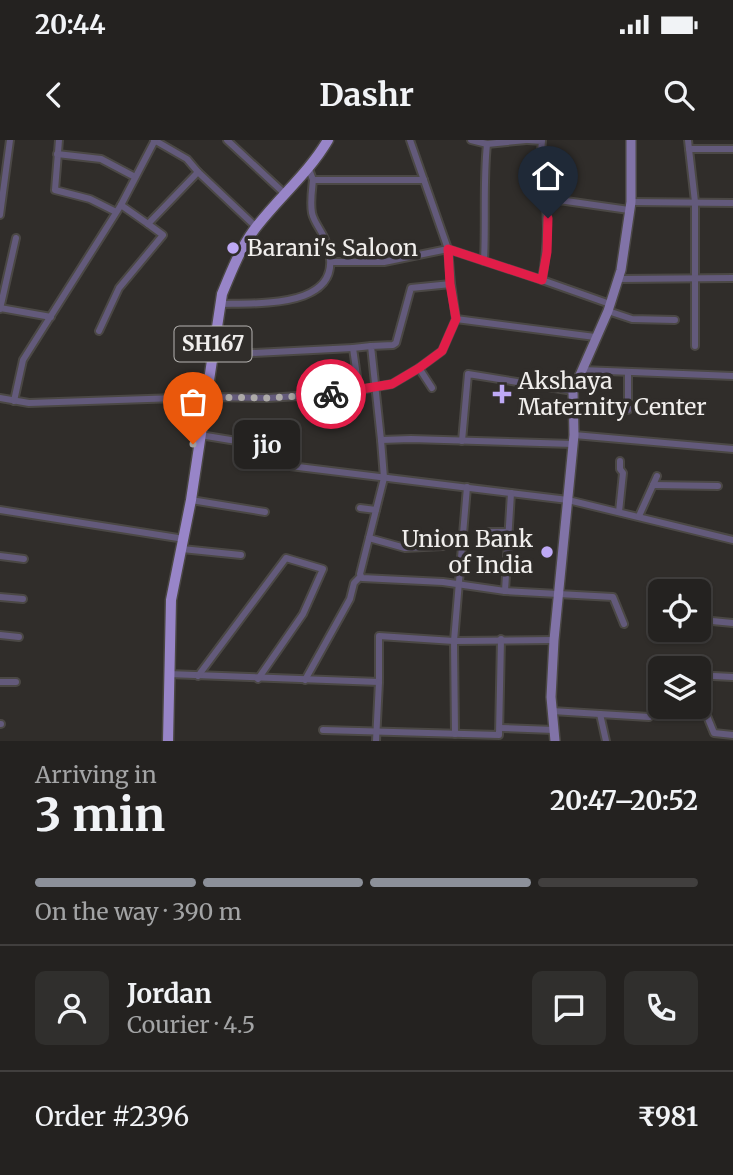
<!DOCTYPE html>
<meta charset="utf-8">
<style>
body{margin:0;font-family:Merriweather,serif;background:#302f2d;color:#f1f3f6;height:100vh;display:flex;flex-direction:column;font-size:26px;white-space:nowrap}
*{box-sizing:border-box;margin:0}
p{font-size:23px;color:#a3a4a5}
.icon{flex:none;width:38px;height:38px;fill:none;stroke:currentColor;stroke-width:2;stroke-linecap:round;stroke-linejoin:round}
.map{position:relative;height:601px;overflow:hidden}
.details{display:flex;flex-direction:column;background:#242220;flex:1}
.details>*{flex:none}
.tools{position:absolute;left:648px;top:439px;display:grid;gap:14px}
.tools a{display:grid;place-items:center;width:63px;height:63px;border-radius:10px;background:#242220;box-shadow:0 2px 5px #0004,0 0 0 2px #413f3e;font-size:35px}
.pin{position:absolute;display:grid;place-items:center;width:60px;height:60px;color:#fff;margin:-72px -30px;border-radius:50% 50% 50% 0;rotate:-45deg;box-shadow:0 0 7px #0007}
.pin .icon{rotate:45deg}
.courier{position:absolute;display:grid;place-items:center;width:70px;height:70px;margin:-35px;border:5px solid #e11d48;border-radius:50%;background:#fff;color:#222;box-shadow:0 2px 9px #0007}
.bubble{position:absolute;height:49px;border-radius:10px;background:#242220;box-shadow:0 2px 5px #0004,0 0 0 2px #413f3e;font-size:23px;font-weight:700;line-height:49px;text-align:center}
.headline em{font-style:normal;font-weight:700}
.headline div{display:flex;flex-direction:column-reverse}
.headline{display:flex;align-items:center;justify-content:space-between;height:119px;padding:0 35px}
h1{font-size:46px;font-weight:700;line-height:52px}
.bar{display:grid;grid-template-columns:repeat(4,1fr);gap:10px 7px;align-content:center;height:84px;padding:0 35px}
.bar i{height:9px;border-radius:5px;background:#413f3e}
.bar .on{background:#8c9099}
.bar p{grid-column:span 4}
.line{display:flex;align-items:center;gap:18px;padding:0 35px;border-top:2px solid #413f3e}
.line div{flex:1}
.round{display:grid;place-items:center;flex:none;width:74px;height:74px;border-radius:10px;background:#302f2d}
.status{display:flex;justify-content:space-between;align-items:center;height:49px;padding:0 35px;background:#242220;direction:ltr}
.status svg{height:19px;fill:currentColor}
header{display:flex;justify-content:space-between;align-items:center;height:91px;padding:0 35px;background:#242220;font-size:32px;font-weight:700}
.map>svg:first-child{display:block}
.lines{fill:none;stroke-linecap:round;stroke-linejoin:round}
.street-casing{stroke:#4b4845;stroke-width:10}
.secondary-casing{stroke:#4b4845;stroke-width:12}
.primary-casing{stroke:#4b4845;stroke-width:13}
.street{stroke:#635a7b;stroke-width:6}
.secondary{stroke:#8173a7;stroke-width:9}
.primary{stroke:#9885c8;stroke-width:10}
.done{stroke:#adaaa8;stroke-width:7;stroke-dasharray:0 12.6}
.route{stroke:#e11d48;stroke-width:9}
.poi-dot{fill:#bea9f5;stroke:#302d2a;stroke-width:2.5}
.labels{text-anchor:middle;stroke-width:7;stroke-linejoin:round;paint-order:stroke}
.shield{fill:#302d2a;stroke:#b6b4b2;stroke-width:2}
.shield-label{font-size:21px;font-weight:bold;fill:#f0eeec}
.poi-label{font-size:23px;fill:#f0eeec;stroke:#302d2a;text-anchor:start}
</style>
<div class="status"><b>20:44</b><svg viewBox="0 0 49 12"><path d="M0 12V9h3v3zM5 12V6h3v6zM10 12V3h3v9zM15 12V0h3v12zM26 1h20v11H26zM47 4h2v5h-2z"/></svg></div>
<header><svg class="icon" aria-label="back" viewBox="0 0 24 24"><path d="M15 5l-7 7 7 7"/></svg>Dashr<svg class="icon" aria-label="search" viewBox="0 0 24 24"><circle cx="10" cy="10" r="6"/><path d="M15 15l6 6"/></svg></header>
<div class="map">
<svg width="733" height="601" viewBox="0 0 733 601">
<rect width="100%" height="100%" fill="#302d2a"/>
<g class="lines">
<g class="street-casing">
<g id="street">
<polyline points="59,0 55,50 90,59 116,72"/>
<polyline points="227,0 285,54"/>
<polyline points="471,0 487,4 526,0"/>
<polyline points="528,0 542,1 541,11 554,13 545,58"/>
<polyline points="688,0 689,9 733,9"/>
<polyline points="689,9 695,62 695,206"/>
<polyline points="57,14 101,19 135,37"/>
<polyline points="309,29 313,40 424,40"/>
<polyline points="198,32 253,84"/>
<polyline points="631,62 733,63"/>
<polyline points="121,65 148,84 198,32 187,19 154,0"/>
<polyline points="0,75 10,0"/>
<path d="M484,121C486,82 483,43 487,4"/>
<path d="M331,122H384L448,109L542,140C547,112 549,86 545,58L629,70"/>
<polyline points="618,139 733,138"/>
<polyline points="542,140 610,164"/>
<polyline points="451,144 411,148 396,203 393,205 371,206 381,300 411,299 573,304"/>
<path d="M220,164C260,163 351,169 326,102C323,92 314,83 312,73C310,62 312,50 313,40"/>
<polyline points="0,168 51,177"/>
<polyline points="0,169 16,98"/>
<polyline points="608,171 632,179 675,180"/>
<polyline points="456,179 595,197"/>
<polyline points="99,191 119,148 163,95 148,84"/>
<polyline points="212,215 353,208"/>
<polyline points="419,228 432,248"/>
<polyline points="582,230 733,236"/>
<polyline points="359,251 353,208 371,206"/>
<polyline points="0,258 29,263 207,257 268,258 343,253 392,244 419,228 442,211 456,179 451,144 448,109 410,0"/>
<polyline points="14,261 23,220 121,65 155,0"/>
<polyline points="628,270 628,232"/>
<polyline points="200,295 249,303 257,308 262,315 282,325 568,360 733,400"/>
<polyline points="574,295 733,309"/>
<polyline points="381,300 384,338 360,434 362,438 443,442 505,451 613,457 624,484"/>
<polyline points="462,301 468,234 573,251"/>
<polyline points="653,345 718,346"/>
<polyline points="191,360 265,372"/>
<polyline points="360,368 376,370"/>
<polyline points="0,370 178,398"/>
<polyline points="619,372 623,333 620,329 620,321"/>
<polyline points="639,376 657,336"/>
<polyline points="487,392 509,392"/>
<polyline points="369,398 405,408 443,406"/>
<polyline points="182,409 241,415"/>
<polyline points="0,416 24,419"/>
<polyline points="505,451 511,353"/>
<polyline points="0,457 23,459"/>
<polyline points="712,481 733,483"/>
<polyline points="0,495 19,497"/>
<polyline points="168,534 379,542 379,496 454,501 554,500"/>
<polyline points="198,536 286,418 323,429 303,474 258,539"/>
<polyline points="713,536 733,537"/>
<polyline points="305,540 350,459 354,443 360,437"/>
<polyline points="0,542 16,542"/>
<polyline points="552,571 600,574"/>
<polyline points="707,576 714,593 733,595"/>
<polyline points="0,584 1,584"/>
<polyline points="500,588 554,590"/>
<polyline points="323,590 499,595 501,499"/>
<polyline points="455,594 454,501 467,347"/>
<polyline points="376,601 379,542"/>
<polyline points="606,601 600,574 649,577"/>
</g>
</g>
<g class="secondary-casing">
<polyline id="secondary" points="555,601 551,557 554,500 574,295 573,251 608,171 621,130 631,62 631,0"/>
</g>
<g class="primary-casing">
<path id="primary" d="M168,601L171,460L191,360L222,154C231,132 240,109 254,90C278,58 308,34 328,0"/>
</g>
<use href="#street" class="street"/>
<use href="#secondary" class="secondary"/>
<use href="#primary" class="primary"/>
</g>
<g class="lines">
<polyline class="done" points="193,304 201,257 268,258 331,254"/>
<polyline class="route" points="331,254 392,244 419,228 442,211 456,179 450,144 448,109 542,140 547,112 548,78"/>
</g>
<g class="poi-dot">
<circle cx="233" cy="108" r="7"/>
<path d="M498.5 243.5h7v7h7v7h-7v7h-7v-7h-7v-7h7z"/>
<circle cx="547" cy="412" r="7"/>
</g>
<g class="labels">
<rect class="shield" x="174.5" y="186.5" width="77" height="35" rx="5"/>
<g class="shield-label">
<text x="213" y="211">SH167</text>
</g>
<g class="poi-label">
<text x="247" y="116">Barani's Saloon</text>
<text x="518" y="249">Akshaya<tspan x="518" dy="26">Maternity Center</tspan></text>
<text x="533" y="407" text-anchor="end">Union Bank<tspan x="533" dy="26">of India</tspan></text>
</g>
</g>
</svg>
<div class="tools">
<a><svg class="icon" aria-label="locate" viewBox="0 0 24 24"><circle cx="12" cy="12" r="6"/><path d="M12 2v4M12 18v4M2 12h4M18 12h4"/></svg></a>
<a><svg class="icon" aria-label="layers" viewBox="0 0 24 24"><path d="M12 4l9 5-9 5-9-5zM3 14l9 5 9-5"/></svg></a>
</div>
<div class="pin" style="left:193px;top:304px;background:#ea580c"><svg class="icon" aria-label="bag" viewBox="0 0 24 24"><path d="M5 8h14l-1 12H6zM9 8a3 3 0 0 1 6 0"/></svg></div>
<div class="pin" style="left:548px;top:78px;background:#1f2937"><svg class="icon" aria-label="home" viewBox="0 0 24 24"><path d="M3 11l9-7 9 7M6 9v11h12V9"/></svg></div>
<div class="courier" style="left:331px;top:254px"><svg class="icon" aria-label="bike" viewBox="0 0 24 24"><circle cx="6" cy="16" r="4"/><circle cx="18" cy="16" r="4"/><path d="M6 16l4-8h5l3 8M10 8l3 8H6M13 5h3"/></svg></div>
<div class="bubble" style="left:234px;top:280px;width:66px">jio</div>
</div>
<section class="details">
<div class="headline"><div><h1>3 min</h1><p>Arriving in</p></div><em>20:47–20:52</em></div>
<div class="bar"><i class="on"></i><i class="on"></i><i class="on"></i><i></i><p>On the way · 390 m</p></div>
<div class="line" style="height:126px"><a class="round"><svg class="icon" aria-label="person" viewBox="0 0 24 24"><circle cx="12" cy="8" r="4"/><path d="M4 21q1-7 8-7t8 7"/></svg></a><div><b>Jordan</b><p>Courier · 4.5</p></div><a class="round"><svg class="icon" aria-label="chat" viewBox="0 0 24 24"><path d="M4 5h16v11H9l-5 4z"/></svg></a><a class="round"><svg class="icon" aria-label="phone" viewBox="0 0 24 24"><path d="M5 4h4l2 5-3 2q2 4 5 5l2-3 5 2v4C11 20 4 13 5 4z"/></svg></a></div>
<div class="line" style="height:91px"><div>Order #2396</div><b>₹981</b></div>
</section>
